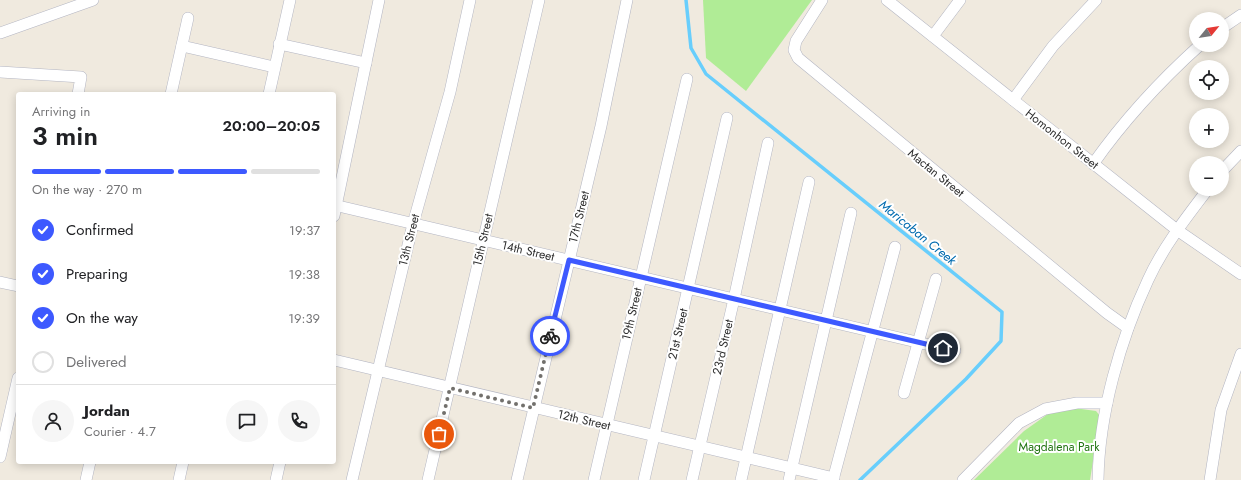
<!DOCTYPE html>
<meta charset="utf-8">
<style>
body{margin:0;font-family:Jost,sans-serif;background:#f6f6f6;color:#202124;height:100vh;display:flex;flex-direction:column;font-size:15px;white-space:nowrap}
*{box-sizing:border-box;margin:0}
p{font-size:13px;color:#757577}
.icon{flex:none;width:22px;height:22px;fill:none;stroke:currentColor;stroke-width:2;stroke-linecap:round;stroke-linejoin:round}
.map{position:relative;flex:1;overflow:hidden}
.sheet{position:absolute;left:16px;top:92px;width:320px;height:372px;display:flex;flex-direction:column;background:#fff;border-radius:4px;box-shadow:0 2px 10px #0003}
.sheet>*{flex:none}
.needle{width:26px;rotate:60deg}
.tools{position:absolute;left:1189px;top:12px;display:grid;gap:8px}
.tools a{display:grid;place-items:center;width:40px;height:40px;border-radius:50%;background:#fff;box-shadow:0 2px 10px #0003;font-size:20px}
.pin{position:absolute;display:grid;place-items:center;width:34px;height:34px;color:#fff;margin:-17px;border:2px solid #fff;border-radius:50%;box-shadow:0 1px 4px #0007}
.courier{position:absolute;display:grid;place-items:center;width:40px;height:40px;margin:-20px;border:3px solid #3d59ff;border-radius:50%;background:#fff;color:#222;box-shadow:0 1px 5px #0007}
.headline em{font-style:normal;font-weight:600}
.headline div{display:flex;flex-direction:column-reverse}
.headline{display:flex;align-items:center;justify-content:space-between;height:68px;padding:0 16px}
h1{font-size:26px;font-weight:600;line-height:30px}
.bar{display:grid;grid-template-columns:repeat(4,1fr);gap:6px 4px;align-content:center;height:48px;padding:0 16px}
.bar i{height:5px;border-radius:3px;background:#e0e0e0}
.bar .current{background:#3d59ff}
.bar p{grid-column:span 4}
.line{display:flex;align-items:center;gap:10px;padding:0 16px;border-top:1px solid #e0e0e0}
.line div{flex:1}
.round{display:grid;place-items:center;flex:none;width:42px;height:42px;border-radius:21px;background:#f6f6f6}
ol{padding:0 16px;list-style:none}
li{display:flex;align-items:center;gap:12px;height:44px}
li p{margin-inline-start:auto}
li .icon{padding:4px;border-radius:50%;background:#3d59ff;color:#fff;stroke-width:4}
li:last-child{color:#757577}
li i{width:22px;height:22px;border:2px solid #e0e0e0;border-radius:50%}
.map>svg:first-child{display:block}
.green{fill:#b0ec96}
.lines{fill:none;stroke-linecap:round;stroke-linejoin:round}
.stream{stroke:#68cefc;stroke-width:3.5}
.minor-casing{stroke:#b3b5c2;stroke-width:12}
.minor{stroke:#fff;stroke-width:11}
.done{stroke:#72706c;stroke-width:4;stroke-dasharray:0 7.2}
.route{stroke:#3d59ff;stroke-width:5}
.labels{text-anchor:middle;stroke-width:4;stroke-linejoin:round;paint-order:stroke}
.street-label{font-size:12px;fill:#2e2e2e;stroke:#fff}
.park-label{font-size:12px;fill:#237513;stroke:#fff}
.water-label{font-size:13px;font-style:italic;fill:#006baf;stroke:#fff}
</style>
<div class="map">
<svg width="1241" height="480" viewBox="0 0 1241 480">
<rect width="100%" height="100%" fill="#f0eadf"/>
<g class="green">
<polygon points="703,0 812,0 746,91 706,58"/>
<polygon points="1074,408 1096,411 1100,416 1090,480 974,480 1024,431 1048,414"/>
</g>
<g class="lines">
<polyline class="stream" points="686,0 691,48 706,74 1002,312 1001,341 966,379 860,480"/>
<g class="minor-casing">
<g id="minor">
<polyline points="822,0 796,41 794,50 798,58 1107,313 1128,328"/>
<polyline points="887,0 1177,230 1241,274"/>
<polyline points="1222,28 1241,15"/>
<polyline points="0,33 93,0"/>
<polyline points="933,36 960,0"/>
<polyline points="279,44 366,63"/>
<polyline points="182,46 274,67"/>
<polyline points="0,72 81,77 78,94"/>
<polyline points="171,94 188,18"/>
<polyline points="269,94 290,0"/>
<polyline points="1013,100 1053,46 1096,0"/>
<path d="M1093,164C1124,120 1160,81 1200,45"/>
<polyline points="1222,171 1241,151"/>
<polyline points="334,205 955,351"/>
<polyline points="334,216 379,0"/>
<polyline points="0,282 18,286"/>
<polyline points="334,360 834,478"/>
<polyline points="904,393 936,279"/>
<polyline points="0,457 18,378"/>
<polyline points="86,480 90,462"/>
<polyline points="179,480 183,462"/>
<polyline points="276,480 280,462"/>
<polyline points="352,480 413,224 450,92 470,0"/>
<polyline points="428,480 539,0"/>
<polyline points="517,480 601,126 627,0"/>
<polyline points="594,480 687,79"/>
<polyline points="644,480 727,118"/>
<polyline points="692,480 734,299 768,143"/>
<polyline points="741,480 809,182"/>
<polyline points="789,480 851,213"/>
<polyline points="833,480 895,247"/>
<polyline points="963,480 1019,423 1045,409 1077,403 1107,403"/>
<path d="M1098,480C1099,414 1120,340 1148,280C1163,247 1186,218 1208,189"/>
<polyline points="1210,480 1221,410 1241,354"/>
</g>
</g>
<use href="#minor" class="minor"/>
</g>
<g class="lines">
<polyline class="done" points="439,434 450,388 533,408 550,336"/>
<polyline class="route" points="550,336 569,260 943,348"/>
</g>
<g class="labels">
<g class="street-label">
<text transform="translate(1062 139) rotate(38)" y="4">Homonhon Street</text>
<text transform="translate(936 173) rotate(39)" y="4">Mactan Street</text>
<text transform="translate(579 217) rotate(-76)" y="4">17th Street</text>
<text transform="translate(409 240) rotate(-76)" y="4">13th Street</text>
<text transform="translate(483 240) rotate(-77)" y="4">15th Street</text>
<text transform="translate(528 251) rotate(13)" y="4">14th Street</text>
<text transform="translate(632 314) rotate(-77)" y="4">19th Street</text>
<text transform="translate(678 334) rotate(-77)" y="4">21st Street</text>
<text transform="translate(723 347) rotate(-77)" y="4">23rd Street</text>
<text transform="translate(584 420) rotate(13)" y="4">12th Street</text>
</g>
<g class="park-label">
<text x="1059" y="451">Magdalena Park</text>
</g>
<g class="water-label">
<text transform="translate(918 232) rotate(39)" y="5">Maricaban Creek</text>
</g>
</g>
</svg>
<div class="tools">
<a><svg class="needle" viewBox="-14 -14 28 28"><path d="M0-13l5 13h-10z" fill="#e53935"/><path d="M0 13l5-13h-10z" fill="#757577"/></svg></a>
<a><svg class="icon" aria-label="locate" viewBox="0 0 24 24"><circle cx="12" cy="12" r="6"/><path d="M12 2v4M12 18v4M2 12h4M18 12h4"/></svg></a>
<a>+</a>
<a>−</a>
</div>
<div class="pin" style="left:439px;top:434px;background:#ea580c"><svg class="icon" aria-label="bag" viewBox="0 0 24 24"><path d="M5 8h14l-1 12H6zM9 8a3 3 0 0 1 6 0"/></svg></div>
<div class="pin" style="left:943px;top:348px;background:#1f2937"><svg class="icon" aria-label="home" viewBox="0 0 24 24"><path d="M3 11l9-7 9 7M6 9v11h12V9"/></svg></div>
<div class="courier" style="left:550px;top:336px"><svg class="icon" aria-label="bike" viewBox="0 0 24 24"><circle cx="6" cy="16" r="4"/><circle cx="18" cy="16" r="4"/><path d="M6 16l4-8h5l3 8M10 8l3 8H6M13 5h3"/></svg></div>
<section class="sheet">
<div class="headline"><div><h1>3 min</h1><p>Arriving in</p></div><em>20:00–20:05</em></div>
<div class="bar"><i class="current"></i><i class="current"></i><i class="current"></i><i></i><p>On the way · 270 m</p></div>
<ol>
<li><svg class="icon" aria-label="check" viewBox="0 0 24 24"><path d="M5 12l5 5 9-10"/></svg>Confirmed<p>19:37</p></li>
<li><svg class="icon" aria-label="check" viewBox="0 0 24 24"><path d="M5 12l5 5 9-10"/></svg>Preparing<p>19:38</p></li>
<li><svg class="icon" aria-label="check" viewBox="0 0 24 24"><path d="M5 12l5 5 9-10"/></svg>On the way<p>19:39</p></li>
<li><i></i>Delivered</li>
</ol>
<div class="line" style="height:72px"><a class="round"><svg class="icon" aria-label="person" viewBox="0 0 24 24"><circle cx="12" cy="8" r="4"/><path d="M4 21q1-7 8-7t8 7"/></svg></a><div><b>Jordan</b><p>Courier · 4.7</p></div><a class="round"><svg class="icon" aria-label="chat" viewBox="0 0 24 24"><path d="M4 5h16v11H9l-5 4z"/></svg></a><a class="round"><svg class="icon" aria-label="phone" viewBox="0 0 24 24"><path d="M5 4h4l2 5-3 2q2 4 5 5l2-3 5 2v4C11 20 4 13 5 4z"/></svg></a></div>
</section>
</div>
